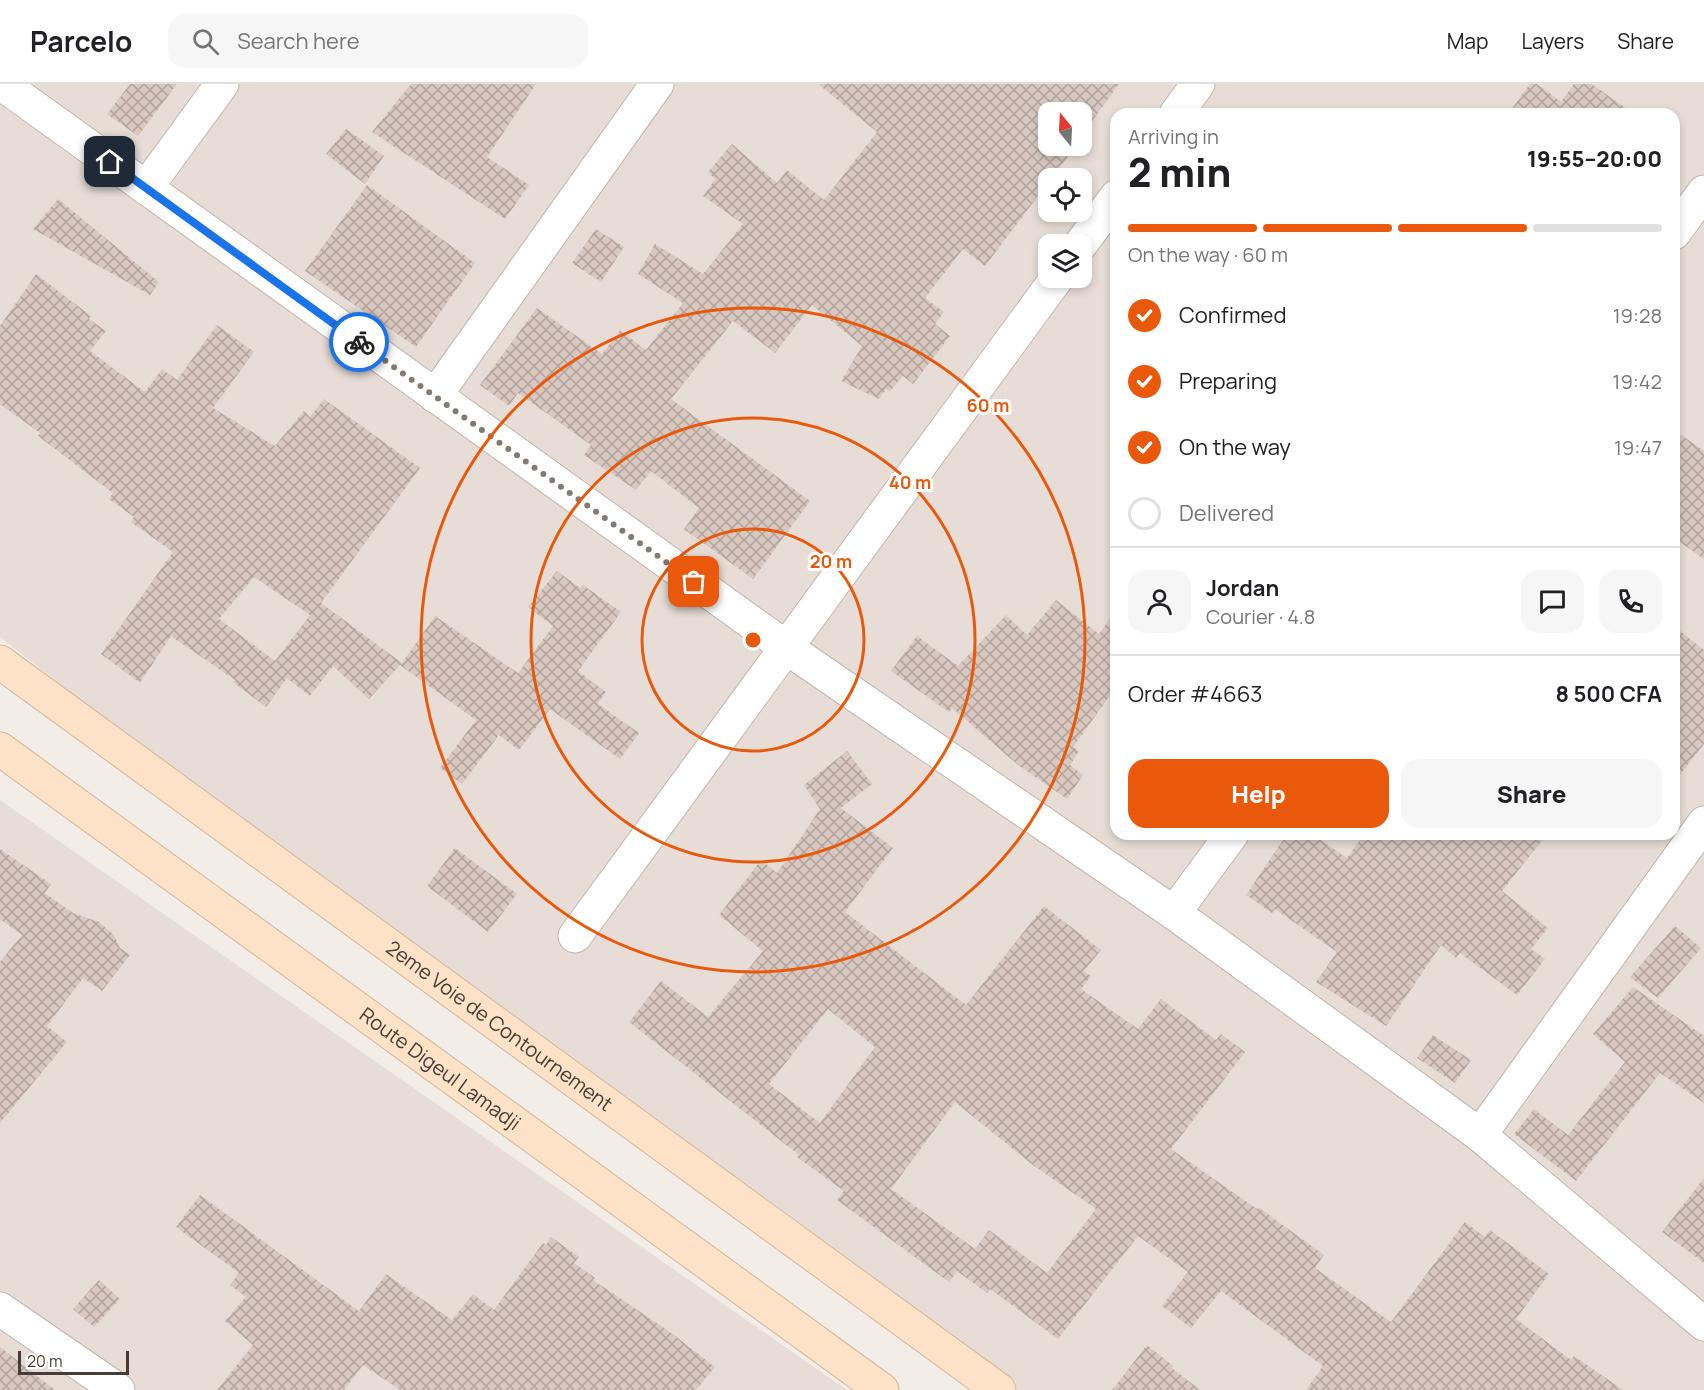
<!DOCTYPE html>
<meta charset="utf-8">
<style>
body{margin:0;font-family:Manrope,sans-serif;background:#f6f6f6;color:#202124;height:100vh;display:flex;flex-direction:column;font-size:22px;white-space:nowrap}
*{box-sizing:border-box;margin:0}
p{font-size:20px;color:#757577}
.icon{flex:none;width:33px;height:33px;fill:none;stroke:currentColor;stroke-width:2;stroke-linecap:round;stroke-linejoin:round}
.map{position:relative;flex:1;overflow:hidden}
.side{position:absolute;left:1110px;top:24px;width:570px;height:732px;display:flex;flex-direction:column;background:#fff;border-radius:18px;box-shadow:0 3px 9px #0003}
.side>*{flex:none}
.needle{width:39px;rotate:342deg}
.buttons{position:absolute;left:1038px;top:18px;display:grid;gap:12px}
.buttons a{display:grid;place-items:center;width:54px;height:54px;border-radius:12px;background:#fff;box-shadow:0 3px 9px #0003;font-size:30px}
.scale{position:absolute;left:18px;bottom:15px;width:111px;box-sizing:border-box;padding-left:6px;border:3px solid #463c36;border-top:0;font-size:16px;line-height:21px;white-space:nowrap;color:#463c36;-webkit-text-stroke:4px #fff;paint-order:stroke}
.pin{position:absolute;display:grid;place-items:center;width:51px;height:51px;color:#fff;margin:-26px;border-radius:12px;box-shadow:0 3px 9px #0006}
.courier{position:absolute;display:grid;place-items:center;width:60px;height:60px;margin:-30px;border:4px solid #1a73e8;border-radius:50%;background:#fff;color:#222;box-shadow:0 2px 8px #0007}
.head em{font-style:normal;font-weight:800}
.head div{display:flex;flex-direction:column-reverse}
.head{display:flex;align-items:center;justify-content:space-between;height:102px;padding:0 18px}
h1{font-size:39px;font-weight:800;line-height:45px}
.bar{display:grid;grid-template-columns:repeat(4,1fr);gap:9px 6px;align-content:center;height:72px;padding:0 18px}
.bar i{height:8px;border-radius:4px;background:#e0e0e0}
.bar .active{background:#ea580c}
.bar p{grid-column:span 4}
.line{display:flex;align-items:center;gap:15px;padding:0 18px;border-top:2px solid #e0e0e0}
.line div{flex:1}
.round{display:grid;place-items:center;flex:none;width:63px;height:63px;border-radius:18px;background:#f6f6f6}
ol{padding:0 18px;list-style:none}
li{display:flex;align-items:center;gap:18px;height:66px}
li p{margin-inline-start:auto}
li .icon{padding:6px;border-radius:50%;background:#ea580c;color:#fff;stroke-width:4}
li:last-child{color:#757577}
li i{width:33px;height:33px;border:3px solid #e0e0e0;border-radius:50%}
.action{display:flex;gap:12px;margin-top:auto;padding:12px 18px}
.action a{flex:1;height:69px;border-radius:18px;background:#ea580c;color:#fff;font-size:24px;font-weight:800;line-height:69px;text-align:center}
.action a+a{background:#f6f6f6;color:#202124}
header{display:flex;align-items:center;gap:36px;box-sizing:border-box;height:84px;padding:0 30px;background:#fff;border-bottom:2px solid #e0e0e0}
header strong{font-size:28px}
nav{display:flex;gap:33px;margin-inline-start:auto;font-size:21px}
.search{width:420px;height:54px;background:#f6f6f6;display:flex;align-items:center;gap:15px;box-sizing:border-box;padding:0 21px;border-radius:18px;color:#757577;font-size:22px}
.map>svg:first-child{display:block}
.residential{fill:#e7ddd6;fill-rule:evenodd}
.building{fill:url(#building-cross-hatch);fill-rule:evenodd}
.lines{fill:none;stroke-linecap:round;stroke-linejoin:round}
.minor-casing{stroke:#c2b5ad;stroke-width:35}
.secondary-casing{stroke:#d5b69a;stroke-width:35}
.minor{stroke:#fff;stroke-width:33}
.secondary{stroke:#fde2c7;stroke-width:33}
.done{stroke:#837a74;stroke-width:6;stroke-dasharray:0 10.8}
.route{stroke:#1a73e8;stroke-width:8}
.ring{fill:none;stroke:#e8590c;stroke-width:3}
.labels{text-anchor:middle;stroke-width:6;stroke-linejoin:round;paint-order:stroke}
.street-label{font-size:20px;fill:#463c36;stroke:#fff}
.centre{fill:#e8590c;stroke:#fff;stroke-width:3}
.ring-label{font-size:18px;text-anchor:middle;font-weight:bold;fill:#e8590c;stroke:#fff;stroke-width:6;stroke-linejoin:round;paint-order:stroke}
</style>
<header>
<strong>Parcelo</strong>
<div class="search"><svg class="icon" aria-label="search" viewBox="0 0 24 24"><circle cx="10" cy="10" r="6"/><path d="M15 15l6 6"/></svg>Search here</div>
<nav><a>Map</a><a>Layers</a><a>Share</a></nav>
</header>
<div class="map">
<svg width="1704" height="1306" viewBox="0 0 1704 1306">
<defs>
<pattern id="building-cross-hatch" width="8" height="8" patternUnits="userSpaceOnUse" patternTransform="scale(1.5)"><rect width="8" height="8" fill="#d8c8c0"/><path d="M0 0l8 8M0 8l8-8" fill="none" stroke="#b1a49d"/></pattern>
</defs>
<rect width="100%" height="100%" fill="#f3ede7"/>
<g class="residential">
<path d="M0,0H1704V1306H978L825,1196L0,553ZM1048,28H1082V62H1048ZM1116,30H1674V750H1116ZM1048,94H1082V128H1048ZM1048,160H1082V194H1048Z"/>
<polygon points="0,716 847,1306 0,1306"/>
</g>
<g class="building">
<polygon points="130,0 177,0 138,52 107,30"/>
<polygon points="411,0 536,0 487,73 529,101 505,135 372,48"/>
<polygon points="818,0 1119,0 1082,51 1082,28 1048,28 1048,62 1076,62 985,182 963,165 925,214 944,228 935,240 950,252 913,300 903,292 890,307 886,305 879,315 841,297 862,262 812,221 775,269 733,237 671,315 810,417 753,495 684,445 699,424 651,387 636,406 584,371 591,361 518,309 509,322 480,301 537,224 602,270 620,246 646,266 683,219 638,190 655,160 703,190 743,140 703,112 715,95 708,88 732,60 777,99 787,86 824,116 877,48"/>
<polygon points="1530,0 1537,0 1561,18 1574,0 1592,0 1634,30 1508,30"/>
<polygon points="346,45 384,72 365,100 326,70"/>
<polygon points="367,101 475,179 416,263 305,187"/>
<polygon points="58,115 159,198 150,211 33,145"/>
<polygon points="596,145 624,163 601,198 572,179"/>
<path d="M36,190L91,232L89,235L106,247L90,267L145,308L162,285L177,296L217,241L254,268L213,324L275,362L304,327L310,333L324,315L420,384L321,519L402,579L435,532L518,589L553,542L528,523L557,487L580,504L583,501L621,528L578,587L606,608L598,620L639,649L620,675L550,625L519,666L499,651L462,700L440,684L476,636L400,581L369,615L333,582L310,612L287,594L266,623L233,598L235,596L171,552L140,599L101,570L173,468L131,438L134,433L109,415L113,409L38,352L40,349L0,320V242ZM254,493L310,531L275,577L219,535Z"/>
<polygon points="1674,346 1704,367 1704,475 1674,454"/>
<polygon points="1056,516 1099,550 1116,526 1116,603 1073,663 1079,667 1070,681 1083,691 1067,715 1018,681 952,624 949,628 891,587 917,552 958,582 1006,531 1027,551"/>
<polygon points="1674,542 1704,566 1704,660 1674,698"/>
<path d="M847,667L872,700L841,724L893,764L845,828L966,921L1044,822L1101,866L1084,887L1091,892L1081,905L1138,945L1161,915L1216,956L1221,950L1245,968L1171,1065L1257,1125L1258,1123L1324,1171L1315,1184L1391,1238L1465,1138L1485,1153L1490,1146L1549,1190L1516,1235L1571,1276L1574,1272L1623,1306H1306L1323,1282L1221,1207L1191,1244L1162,1222L1188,1188L1138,1152L1058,1255L990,1205L987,1209L957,1187L949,1198L837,1116L844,1107L797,1073L799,1071L629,938L661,897L708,933L763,867L719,831L761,776L777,789L820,725L804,701ZM828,925L875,963L820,1039L769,1000ZM955,1018L1033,1081L1096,1125L1047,1189L989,1146L975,1165L891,1105Z"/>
<polygon points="1287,750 1312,750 1347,774 1364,750 1547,750 1502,807 1548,844 1531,865 1545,875 1517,911 1460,869 1456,874 1441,861 1386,942 1316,898 1337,868 1275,825 1272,829 1246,811"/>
<polygon points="455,764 517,810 488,848 427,802"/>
<polygon points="0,765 51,800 45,809 73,829 99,838 114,851 120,864 130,871 102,907 83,894 47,942 67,958 0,1039 0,878 22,851 0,835"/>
<polygon points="1675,842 1701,864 1658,914 1630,893"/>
<polygon points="1633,903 1704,952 1704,1019 1660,989 1576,1097 1514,1050 1534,1025 1568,1051 1625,978 1593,950"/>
<polygon points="1433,951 1471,976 1455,999 1417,974"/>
<polygon points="1704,1094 1704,1179 1662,1148"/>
<polygon points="200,1111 359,1227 386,1190 452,1236 473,1210 494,1226 543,1159 546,1161 551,1153 579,1173 574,1179 595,1194 593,1196 670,1248 715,1283 696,1306 400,1306 363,1281 344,1306 217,1306 253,1261 225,1237 246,1213 230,1201 239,1189 176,1143"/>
<polygon points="99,1196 120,1215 94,1243 73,1225"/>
<polygon points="1147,1261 1173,1282 1172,1284 1200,1306 1112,1306"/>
<polygon points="0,1263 55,1306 0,1306"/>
</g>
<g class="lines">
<g class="minor-casing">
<g id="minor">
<polyline points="2,0 787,564 1174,829 1480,1051 1704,1240"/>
<polyline points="1176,30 1198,0"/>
<polyline points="146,104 222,0"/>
<polyline points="1674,149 1704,108"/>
<polyline points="1081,160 1116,113"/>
<polyline points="435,312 657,0"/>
<polyline points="1174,829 1232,750"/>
<polyline points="575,852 1057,194"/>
<polyline points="1480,1051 1704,739"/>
<polyline points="0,1225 118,1306"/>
</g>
</g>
<g class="secondary-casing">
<g id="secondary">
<path id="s1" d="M0,578L999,1306"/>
<path id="s2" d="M0,665L882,1306"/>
</g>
</g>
<use href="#minor" class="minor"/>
<use href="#secondary" class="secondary"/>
</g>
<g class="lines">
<polyline class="done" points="359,258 694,498"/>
<polyline class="route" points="110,78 359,258"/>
</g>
<g class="ring">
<circle cx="753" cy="556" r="111"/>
<circle cx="753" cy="556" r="222"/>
<circle cx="753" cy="556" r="332"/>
</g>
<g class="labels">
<g class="street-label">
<text dy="7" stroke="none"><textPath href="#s1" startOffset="618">2eme Voie de Contournement</textPath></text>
<text dy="7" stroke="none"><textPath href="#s2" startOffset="544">Route Digeul Lamadji</textPath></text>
</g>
</g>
<circle cx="753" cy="556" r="9" class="centre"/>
<g class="ring-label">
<text x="988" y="328">60 m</text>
<text x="910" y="405">40 m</text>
<text x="831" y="484">20 m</text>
</g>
</svg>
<div class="buttons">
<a><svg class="needle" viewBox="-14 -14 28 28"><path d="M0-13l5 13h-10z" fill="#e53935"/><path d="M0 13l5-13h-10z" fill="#757577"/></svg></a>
<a><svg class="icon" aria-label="locate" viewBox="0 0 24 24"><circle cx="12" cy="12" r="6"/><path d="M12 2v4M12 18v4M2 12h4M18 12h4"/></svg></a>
<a><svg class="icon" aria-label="layers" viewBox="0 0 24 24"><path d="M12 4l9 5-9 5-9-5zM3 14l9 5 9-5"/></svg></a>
</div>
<div class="scale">20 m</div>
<div class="pin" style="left:694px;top:498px;background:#ea580c"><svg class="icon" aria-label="bag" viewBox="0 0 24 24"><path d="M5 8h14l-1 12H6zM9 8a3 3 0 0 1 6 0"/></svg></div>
<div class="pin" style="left:110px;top:78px;background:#1f2937"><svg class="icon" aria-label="home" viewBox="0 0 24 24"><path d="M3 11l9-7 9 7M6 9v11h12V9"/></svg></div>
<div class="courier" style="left:359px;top:258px"><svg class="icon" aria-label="bike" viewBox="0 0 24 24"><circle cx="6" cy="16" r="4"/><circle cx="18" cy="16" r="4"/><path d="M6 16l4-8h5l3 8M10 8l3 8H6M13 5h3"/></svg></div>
<section class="side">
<div class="head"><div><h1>2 min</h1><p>Arriving in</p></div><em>19:55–20:00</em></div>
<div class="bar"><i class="active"></i><i class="active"></i><i class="active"></i><i></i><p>On the way · 60 m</p></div>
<ol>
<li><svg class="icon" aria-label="check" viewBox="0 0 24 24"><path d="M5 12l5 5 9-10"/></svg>Confirmed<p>19:28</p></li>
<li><svg class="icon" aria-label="check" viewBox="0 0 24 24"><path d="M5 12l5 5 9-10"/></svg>Preparing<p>19:42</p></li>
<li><svg class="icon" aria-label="check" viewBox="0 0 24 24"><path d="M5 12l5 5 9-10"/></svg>On the way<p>19:47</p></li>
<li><i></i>Delivered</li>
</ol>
<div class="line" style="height:108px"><a class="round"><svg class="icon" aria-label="person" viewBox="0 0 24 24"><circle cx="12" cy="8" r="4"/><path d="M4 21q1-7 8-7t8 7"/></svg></a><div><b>Jordan</b><p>Courier · 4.8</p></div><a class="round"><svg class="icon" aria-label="chat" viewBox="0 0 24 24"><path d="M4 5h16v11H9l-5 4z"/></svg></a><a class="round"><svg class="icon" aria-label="phone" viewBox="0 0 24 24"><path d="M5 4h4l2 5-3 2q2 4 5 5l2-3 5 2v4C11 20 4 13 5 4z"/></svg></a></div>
<div class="line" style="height:78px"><div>Order #4663</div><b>8 500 CFA</b></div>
<div class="action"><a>Help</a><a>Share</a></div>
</section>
</div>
